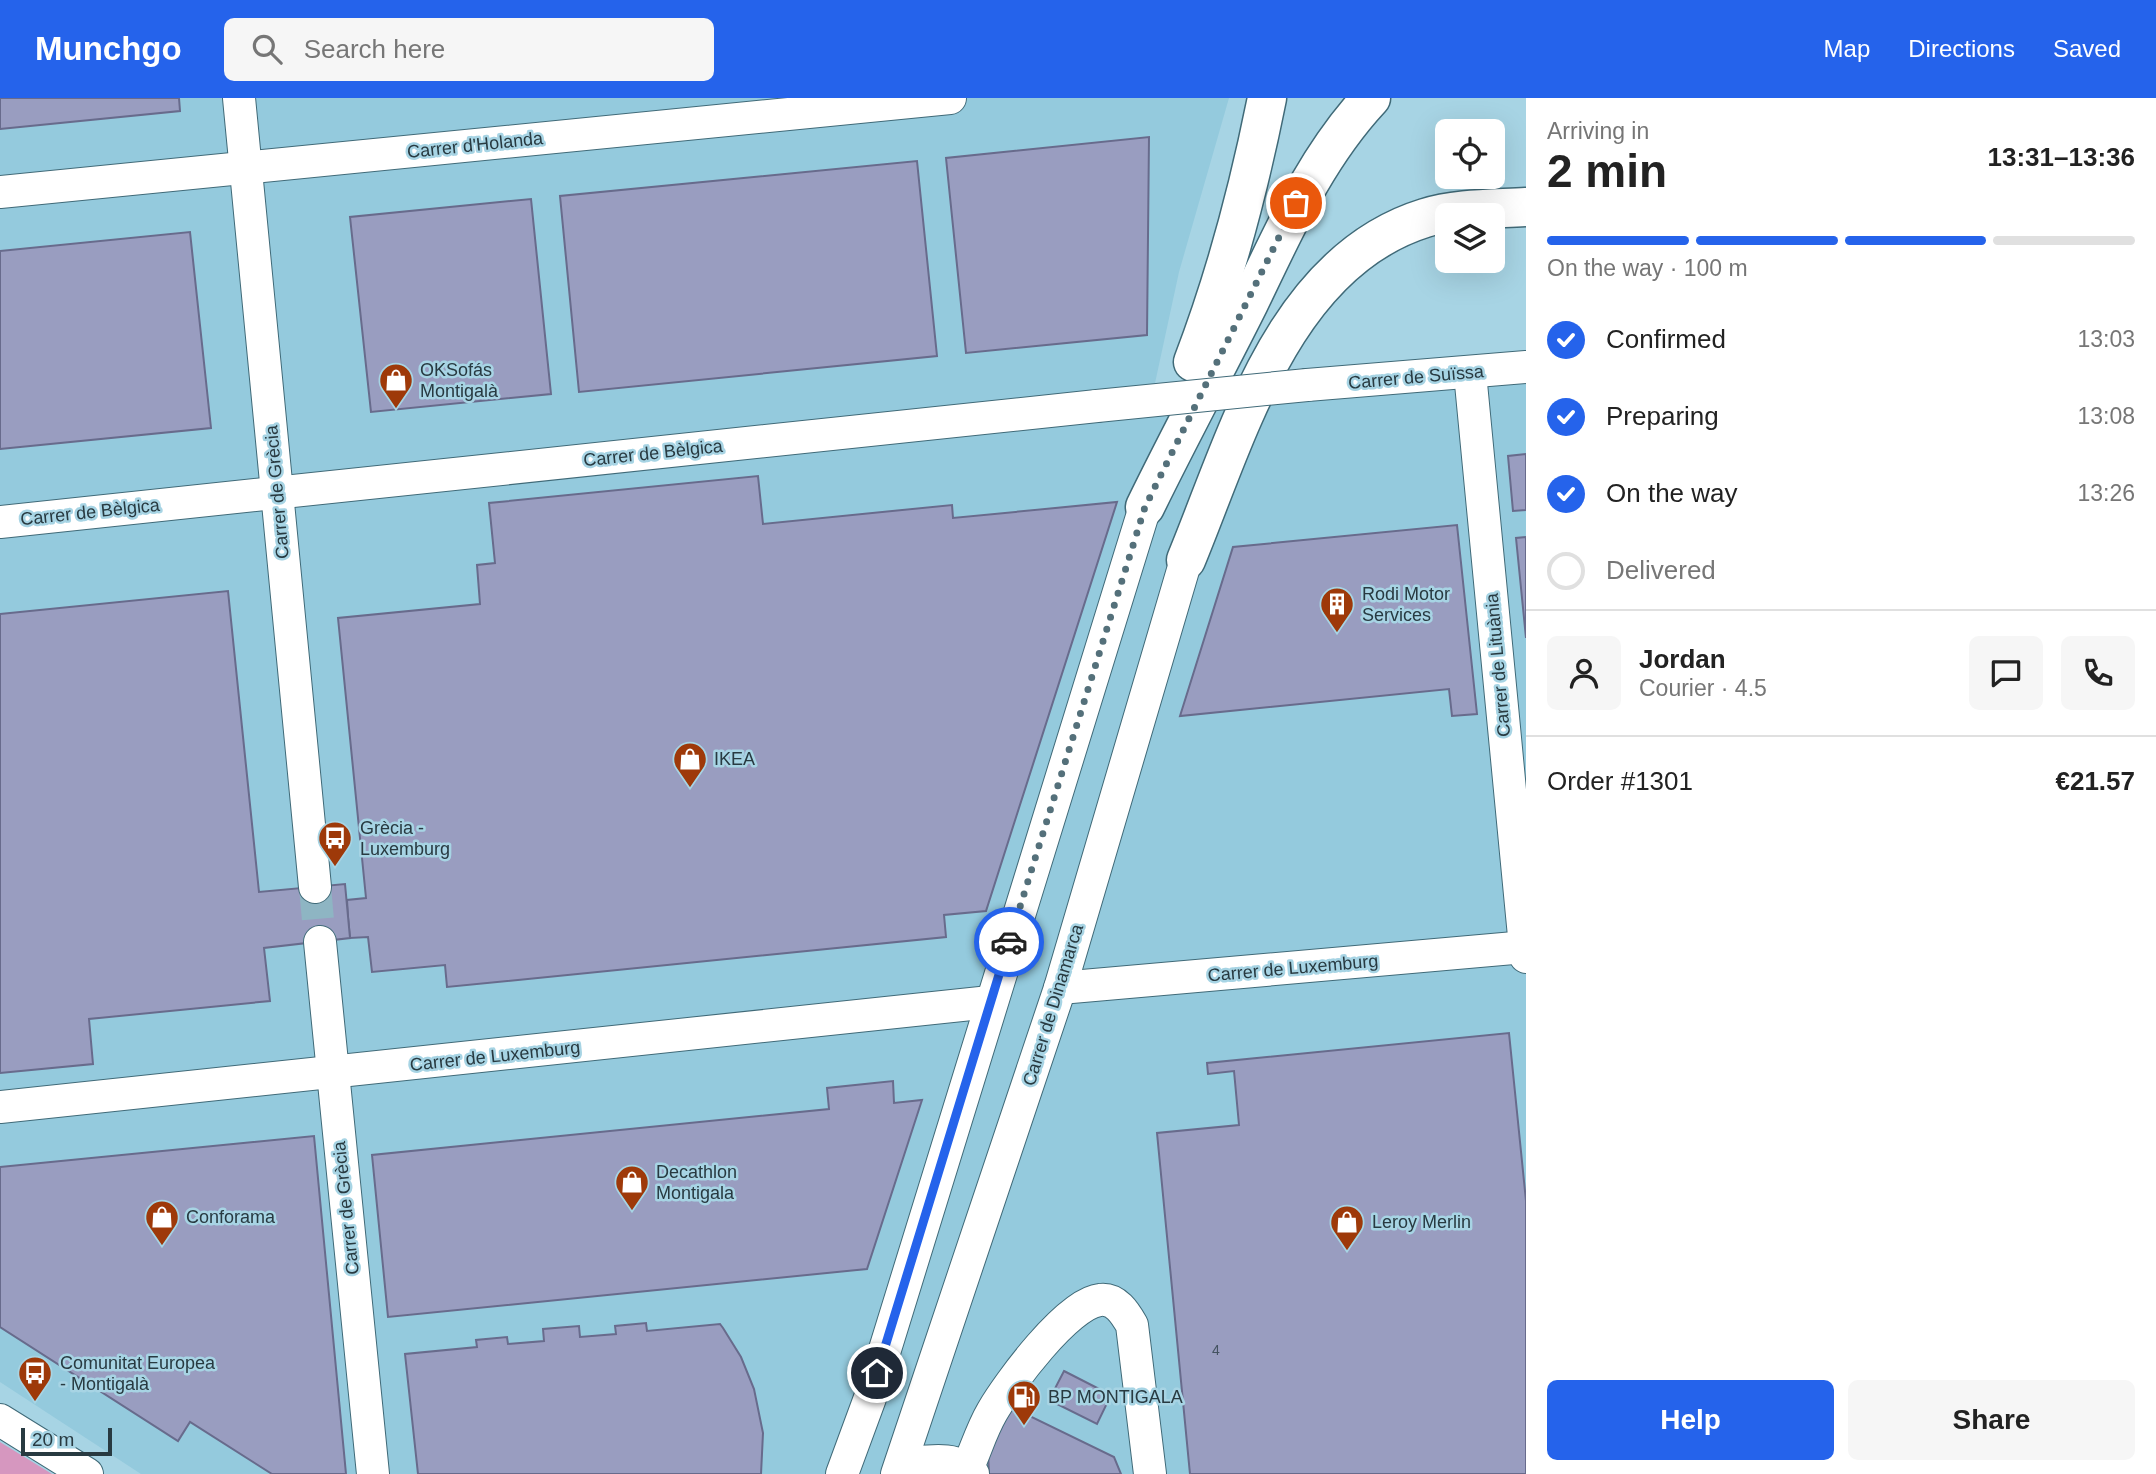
<!DOCTYPE html>
<meta charset="utf-8">
<style>
body{margin:0;font-family:Arial,sans-serif;background:#f6f6f6;color:#222;height:100vh;display:flex;flex-direction:column;font-size:26px;white-space:nowrap}
*{box-sizing:border-box;margin:0}
p{font-size:23px;color:#767676}
.icon{flex:none;width:38px;height:38px;fill:none;stroke:currentColor;stroke-width:2;stroke-linecap:round;stroke-linejoin:round}
.map{position:relative;flex:1;overflow:hidden}
.panel{display:flex;flex-direction:column;background:#fff;width:630px}
.panel>*{flex:none}
.buttons{position:absolute;left:1435px;top:21px;display:grid;gap:14px}
.buttons a{display:grid;place-items:center;width:70px;height:70px;border-radius:10px;background:#fff;box-shadow:0 7px 28px #0002;font-size:35px}
.scale{position:absolute;left:21px;bottom:18px;width:91px;box-sizing:border-box;padding-left:7px;border:4px solid #283a41;border-top:0;font-size:19px;line-height:24px;white-space:nowrap;color:#283a41;-webkit-text-stroke:5px #a7d4e4;paint-order:stroke}
.pin{position:absolute;display:grid;place-items:center;width:60px;height:60px;color:#fff;margin:-30px;border:4px solid #fff;border-radius:50%;box-shadow:0 2px 7px #0007}
.courier{position:absolute;display:grid;place-items:center;width:70px;height:70px;margin:-35px;border:5px solid #2563eb;border-radius:50%;background:#fff;color:#222;box-shadow:0 2px 9px #0007}
.headline em{font-style:normal;font-weight:700}
.headline div{display:flex;flex-direction:column-reverse}
.headline{display:flex;align-items:center;justify-content:space-between;height:119px;padding:0 21px}
h1{font-size:46px;font-weight:700;line-height:52px}
.bar{display:grid;grid-template-columns:repeat(4,1fr);gap:10px 7px;align-content:center;height:84px;padding:0 21px}
.bar i{height:9px;border-radius:5px;background:#e0e0e0}
.bar .active{background:#2563eb}
.bar p{grid-column:span 4}
.line{display:flex;align-items:center;gap:18px;padding:0 21px;border-top:2px solid #e0e0e0}
.line div{flex:1}
.round{display:grid;place-items:center;flex:none;width:74px;height:74px;border-radius:10px;background:#f6f6f6}
ol{padding:0 21px;list-style:none}
li{display:flex;align-items:center;gap:21px;height:77px}
li p{margin-inline-start:auto}
li .icon{padding:7px;border-radius:50%;background:#2563eb;color:#fff;stroke-width:4}
li:last-child{color:#767676}
li i{width:38px;height:38px;border:4px solid #e0e0e0;border-radius:50%}
.button{display:flex;gap:14px;margin-top:auto;padding:14px 21px}
.button a{flex:1;height:80px;border-radius:10px;background:#2563eb;color:#fff;font-size:28px;font-weight:700;line-height:80px;text-align:center}
.button a+a{background:#f6f6f6;color:#222}
header{display:flex;align-items:center;gap:42px;box-sizing:border-box;height:98px;padding:0 35px;background:#2563eb;color:#fff}
header strong{font-size:33px}
nav{display:flex;gap:38px;margin-inline-start:auto;font-size:24px}
.search{width:490px;height:63px;background:#f6f6f6;display:flex;align-items:center;gap:18px;box-sizing:border-box;padding:0 24px;border-radius:10px;color:#767676;font-size:26px}
main{display:flex;flex:1;min-height:0}
.map>svg:first-child{display:block}
.built{fill:#94cadd}
.green{fill:#d697bf}
.building{fill:#999dc0;stroke:#686b8c;stroke-width:2}
.lines{fill:none;stroke-linecap:round;stroke-linejoin:round}
.minor-tunnel{stroke:#8eb5c3;stroke-width:32;stroke-dasharray:32 16;stroke-linecap:butt}
.minor-casing{stroke:#406a78;stroke-width:34}
.highway-casing{stroke:#406a78;stroke-width:41}
.minor{stroke:#fff;stroke-width:32}
.highway{stroke:#fff;stroke-width:38}
.minor-bridge-casing{stroke:#406a78;stroke-width:34;stroke-linecap:butt}
.minor-bridge{stroke:#fff;stroke-width:32}
.done{stroke:#54707a;stroke-width:7;stroke-dasharray:0 12.6}
.route{stroke:#2563eb;stroke-width:9}
.labels{text-anchor:middle;stroke-width:5;stroke-linejoin:round;paint-order:stroke}
.number-label{font-size:14px;fill:#445361}
.street-label{font-size:18px;fill:#283a41;stroke:#a7d4e4}
.poi-label{font-size:18px;fill:#283a41;stroke:#a7d4e4;text-anchor:start}
</style>
<header>
<strong>Munchgo</strong>
<div class="search"><svg class="icon" aria-label="search" viewBox="0 0 24 24"><circle cx="10" cy="10" r="6"/><path d="M15 15l6 6"/></svg>Search here</div>
<nav><a>Map</a><a>Directions</a><a>Saved</a></nav>
</header>
<main>
<div class="map">
<svg width="1526" height="1376" viewBox="0 0 1526 1376">
<rect width="100%" height="100%" fill="#a7d4e4"/>
<polygon class="built" points="0,0 1229,0 1179,174 1152,299 1526,281 1526,1376 141,1376 0,1284"/>
<polygon class="green" points="0,1344 52,1376 0,1376"/>
<g class="building">
<polygon points="0,0 179,0 180,13 0,31"/>
<polygon points="1149,39 1147,237 966,255 946,60"/>
<polygon points="917,63 937,258 579,294 560,98"/>
<polygon points="531,101 551,296 371,314 350,119"/>
<polygon points="190,134 211,330 0,351 0,153"/>
<polygon points="1526,356 1526,412 1513,413 1508,358"/>
<polygon points="758,378 763,426 952,407 953,420 1117,404 986,813 944,817 946,839 447,889 445,867 372,874 368,839 350,840 348,819 347,802 366,800 338,520 480,506 477,467 495,465 489,405"/>
<polygon points="1457,427 1477,616 1452,618 1449,591 1180,618 1233,449"/>
<polygon points="1526,439 1526,540 1516,440"/>
<polygon points="228,493 259,794 345,786 350,840 264,850 270,903 89,921 93,966 0,975 0,516"/>
<polygon points="1509,935 1526,1103 1526,1376 1190,1376 1157,1035 1239,1027 1234,973 1208,976 1207,965"/>
<polygon points="893,983 894,1005 922,1002 867,1171 388,1219 372,1057 829,1011 827,990"/>
<polygon points="314,1038 346,1376 272,1376 190,1324 178,1343 0,1229 0,1069"/>
<polygon points="646,1225 647,1233 720,1226 723,1230 741,1259 754,1291 763,1335 761,1376 418,1376 405,1256 477,1249 476,1242 507,1239 508,1246 544,1243 543,1231 579,1228 580,1239 616,1236 615,1228"/>
<polygon points="1064,1273 1111,1297 1097,1326 1049,1302"/>
<polygon points="1003,1305 1114,1359 1121,1376 989,1376 988,1353"/>
</g>
<g class="lines">
<polyline class="minor-tunnel" points="315,789 320,844"/>
<g class="minor-casing">
<g id="minor">
<polyline points="239,0 315,789"/>
<polyline points="0,94 950,0"/>
<polyline points="1470,275 1526,859"/>
<polyline points="1307,287 1526,269"/>
<polyline points="0,424 1097,308"/>
<polyline points="320,844 373,1376"/>
<polyline points="1060,890 1526,849"/>
<polyline points="0,1009 990,904"/>
<polyline points="0,1322 87,1376"/>
<path d="M909,1365C930,1363 958,1358 973,1376"/>
<path d="M968,1369C976,1351 982,1331 992,1314C1008,1286 1068,1205 1100,1202C1116,1200 1125,1215 1132,1227L1150,1376"/>
<polyline points="842,1376 870,1300 1145,409"/>
<polyline points="897,1376 1060,890 1186,462"/>
</g>
</g>
<g class="highway-casing">
<g id="highway">
<path d="M1193,264C1226,178 1249,90 1267,0"/>
<path d="M1145,409C1178,341 1215,273 1249,205C1284,133 1315,60 1371,0"/>
<path d="M1186,462C1237,339 1283,164 1425,120C1457,110 1493,111 1526,109"/>
</g>
</g>
<use href="#minor" class="minor"/>
<use href="#highway" class="highway"/>
<g class="minor-bridge-casing">
<polyline id="minor-bridge" points="1097,308 1307,287"/>
</g>
<use href="#minor-bridge" class="minor-bridge"/>
</g>
<g class="lines">
<polyline class="done" points="1009,844 1145,409 1296,105"/>
<polyline class="route" points="877,1275 1009,844"/>
</g>
<defs>
<g id="shop-pin" transform="scale(1.75)"><path d="M0 17L-7.5 6A9.5 9.5 0 1 1 7.5 6Z" fill="#9e3909" stroke="#a7d4e4"/><path d="M-5-2.5h2.3a2.7 3.5 0 0 1 5.4 0H5L5.5 6h-11ZM-1.5-2.5h3a1.5 2.3 0 0 0-3 0Z" fill="#fff"/></g>
<g id="building-pin" transform="scale(1.75)"><path d="M0 17L-7.5 6A9.5 9.5 0 1 1 7.5 6Z" fill="#9e3909" stroke="#a7d4e4"/><path d="M-4-6H4V6H1V3H-1V6H-4ZM-2.5-4.3h1.7v1.8h-1.7ZM.8-4.3h1.7v1.8H.8ZM-2.5-1h1.7V.8h-1.7ZM.8-1h1.7V.8H.8Z" fill="#fff"/></g>
<g id="bus-pin" transform="scale(1.75)"><path d="M0 17L-7.5 6A9.5 9.5 0 1 1 7.5 6Z" fill="#9e3909" stroke="#a7d4e4"/><path d="M-5-6H5V4H4V6H2V4H-2V6H-4V4H-5ZM-3.5-4V0h7V-4ZM-3.5 1.2v1.5H-2V1.2ZM2 1.2v1.5H3.5V1.2Z" fill="#fff"/></g>
<g id="fuel-pin" transform="scale(1.75)"><path d="M0 17L-7.5 6A9.5 9.5 0 1 1 7.5 6Z" fill="#9e3909" stroke="#a7d4e4"/><path d="M-5.5-6h7V0h2V4h1.3V-2.5L3-4.5l.8-.8L6-3V5H2.5V1h-1V6h-7ZM-4.2-4.7v3.2H.2V-4.7Z" fill="#fff"/></g>
</defs>
<g fill-rule="evenodd">
<use href="#shop-pin" x="396" y="282"/>
<use href="#building-pin" x="1337" y="506"/>
<use href="#shop-pin" x="690" y="661"/>
<use href="#bus-pin" x="335" y="740"/>
<use href="#shop-pin" x="632" y="1084"/>
<use href="#shop-pin" x="162" y="1119"/>
<use href="#shop-pin" x="1347" y="1124"/>
<use href="#bus-pin" x="35" y="1275"/>
<use href="#fuel-pin" x="1024" y="1299"/>
</g>
<g class="labels">
<g class="number-label">
<text x="1216" y="1257">4</text>
</g>
<g class="street-label">
<text transform="translate(475 47) rotate(-6)" y="6">Carrer d'Holanda</text>
<text transform="translate(1416 279) rotate(-5)" y="6">Carrer de Suïssa</text>
<text transform="translate(653 355) rotate(-6)" y="6">Carrer de Bèlgica</text>
<text transform="translate(277 394) rotate(-95)" y="6">Carrer de Grècia</text>
<text transform="translate(90 414) rotate(-6)" y="6">Carrer de Bèlgica</text>
<text transform="translate(1498 567) rotate(-95)" y="6">Carrer de Lituània</text>
<text transform="translate(1293 870) rotate(-5)" y="6">Carrer de Luxemburg</text>
<text transform="translate(1053 907) rotate(-73)" y="6">Carrer de Dinamarca</text>
<text transform="translate(495 958) rotate(-6)" y="6">Carrer de Luxemburg</text>
<text transform="translate(346 1110) rotate(-96)" y="6">Carrer de Grècia</text>
</g>
<g class="poi-label">
<text x="420" y="278">OKSofás<tspan x="420" dy="21">Montigalà</tspan></text>
<text x="1362" y="502">Rodi Motor<tspan x="1362" dy="21">Services</tspan></text>
<text x="714" y="667">IKEA</text>
<text x="360" y="736">Grècia -<tspan x="360" dy="21">Luxemburg</tspan></text>
<text x="656" y="1080">Decathlon<tspan x="656" dy="21">Montigala</tspan></text>
<text x="186" y="1125">Conforama</text>
<text x="1372" y="1130">Leroy Merlin</text>
<text x="60" y="1271">Comunitat Europea<tspan x="60" dy="21">- Montigalà</tspan></text>
<text x="1048" y="1305">BP MONTIGALA</text>
</g>
</g>
</svg>
<div class="buttons">
<a><svg class="icon" aria-label="locate" viewBox="0 0 24 24"><circle cx="12" cy="12" r="6"/><path d="M12 2v4M12 18v4M2 12h4M18 12h4"/></svg></a>
<a><svg class="icon" aria-label="layers" viewBox="0 0 24 24"><path d="M12 4l9 5-9 5-9-5zM3 14l9 5 9-5"/></svg></a>
</div>
<div class="scale">20 m</div>
<div class="pin" style="left:1296px;top:105px;background:#ea580c"><svg class="icon" aria-label="bag" viewBox="0 0 24 24"><path d="M5 8h14l-1 12H6zM9 8a3 3 0 0 1 6 0"/></svg></div>
<div class="pin" style="left:877px;top:1275px;background:#1f2937"><svg class="icon" aria-label="home" viewBox="0 0 24 24"><path d="M3 11l9-7 9 7M6 9v11h12V9"/></svg></div>
<div class="courier" style="left:1009px;top:844px"><svg class="icon" aria-label="car" viewBox="0 0 24 24"><path d="M5 17H2v-5l4-1 3-4h7l3 4 3 1v5h-3M9 17h6M6 11h13"/><circle cx="7" cy="17" r="2"/><circle cx="17" cy="17" r="2"/></svg></div>
</div>
<section class="panel">
<div class="headline"><div><h1>2 min</h1><p>Arriving in</p></div><em>13:31–13:36</em></div>
<div class="bar"><i class="active"></i><i class="active"></i><i class="active"></i><i></i><p>On the way · 100 m</p></div>
<ol>
<li><svg class="icon" aria-label="check" viewBox="0 0 24 24"><path d="M5 12l5 5 9-10"/></svg>Confirmed<p>13:03</p></li>
<li><svg class="icon" aria-label="check" viewBox="0 0 24 24"><path d="M5 12l5 5 9-10"/></svg>Preparing<p>13:08</p></li>
<li><svg class="icon" aria-label="check" viewBox="0 0 24 24"><path d="M5 12l5 5 9-10"/></svg>On the way<p>13:26</p></li>
<li><i></i>Delivered</li>
</ol>
<div class="line" style="height:126px"><a class="round"><svg class="icon" aria-label="person" viewBox="0 0 24 24"><circle cx="12" cy="8" r="4"/><path d="M4 21q1-7 8-7t8 7"/></svg></a><div><b>Jordan</b><p>Courier · 4.5</p></div><a class="round"><svg class="icon" aria-label="chat" viewBox="0 0 24 24"><path d="M4 5h16v11H9l-5 4z"/></svg></a><a class="round"><svg class="icon" aria-label="phone" viewBox="0 0 24 24"><path d="M5 4h4l2 5-3 2q2 4 5 5l2-3 5 2v4C11 20 4 13 5 4z"/></svg></a></div>
<div class="line" style="height:91px"><div>Order #1301</div><b>€21.57</b></div>
<div class="button"><a>Help</a><a>Share</a></div>
</section>
</main>
